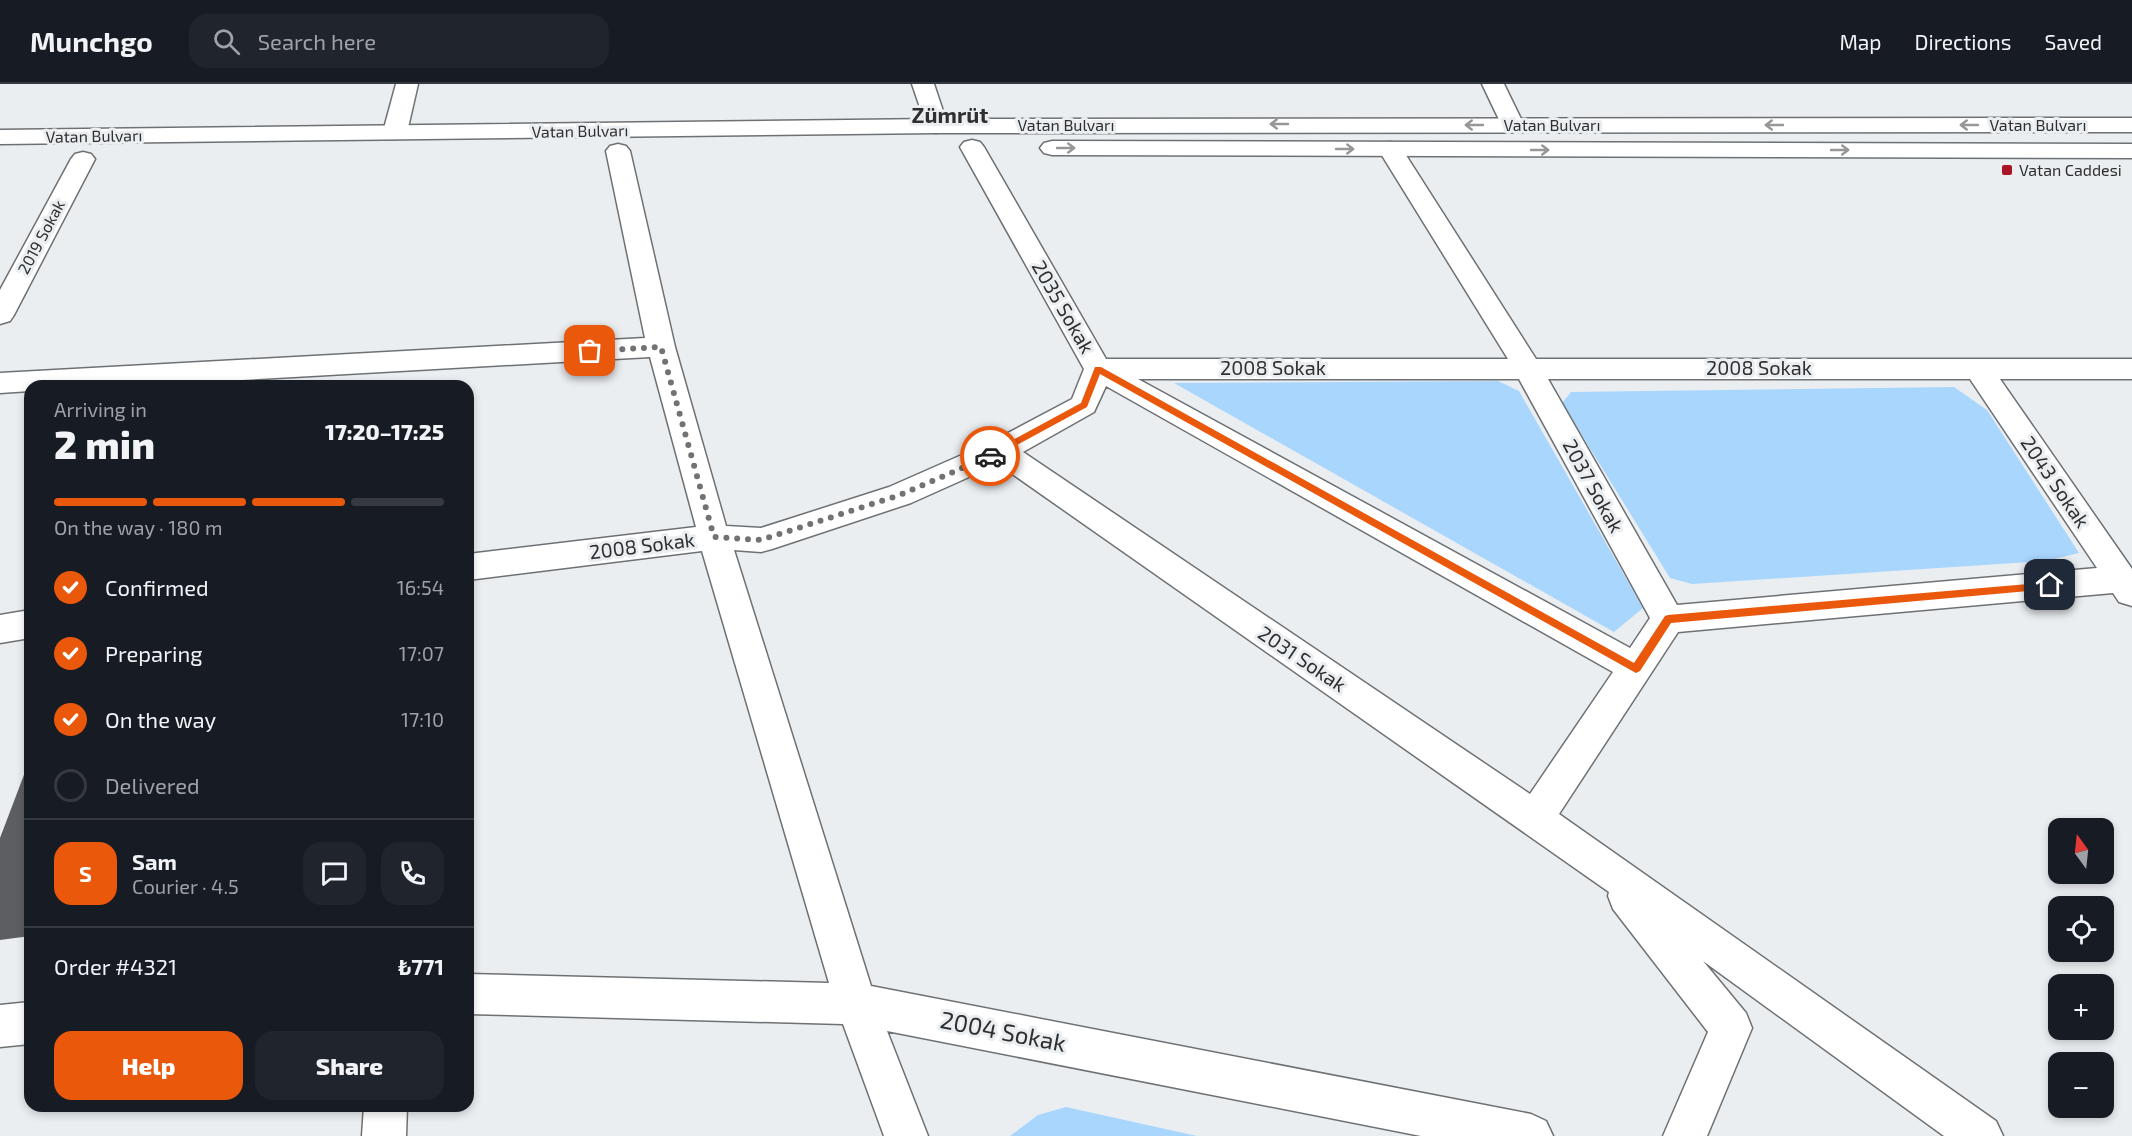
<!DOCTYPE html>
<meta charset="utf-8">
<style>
body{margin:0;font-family:"Exo 2",sans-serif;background:#20242c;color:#f1f3f6;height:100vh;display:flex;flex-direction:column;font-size:22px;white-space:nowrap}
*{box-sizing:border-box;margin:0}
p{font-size:20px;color:#9ea1a6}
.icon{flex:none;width:33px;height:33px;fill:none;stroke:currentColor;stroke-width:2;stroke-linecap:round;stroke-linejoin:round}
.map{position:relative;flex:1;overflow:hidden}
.panel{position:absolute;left:24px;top:296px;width:450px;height:732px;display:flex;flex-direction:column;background:#171b24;border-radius:18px;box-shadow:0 3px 9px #0003}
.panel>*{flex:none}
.needle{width:39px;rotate:345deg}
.controls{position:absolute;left:2048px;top:734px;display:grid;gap:12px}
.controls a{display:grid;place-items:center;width:66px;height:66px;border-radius:12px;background:#171b24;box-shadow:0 3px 9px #0003;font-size:30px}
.pin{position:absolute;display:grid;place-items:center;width:51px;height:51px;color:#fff;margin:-26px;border-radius:12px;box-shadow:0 3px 9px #0006}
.courier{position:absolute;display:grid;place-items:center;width:60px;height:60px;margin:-30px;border:4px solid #ea580c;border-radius:50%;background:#fff;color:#222;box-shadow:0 2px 8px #0007}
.overview em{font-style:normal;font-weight:800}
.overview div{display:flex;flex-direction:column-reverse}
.overview{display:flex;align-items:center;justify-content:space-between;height:102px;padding:0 30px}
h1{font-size:39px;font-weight:800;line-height:45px}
.bar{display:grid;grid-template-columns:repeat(4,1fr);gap:9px 6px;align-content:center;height:72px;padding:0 30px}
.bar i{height:8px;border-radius:4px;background:#363941}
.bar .selected{background:#ea580c}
.bar p{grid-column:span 4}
.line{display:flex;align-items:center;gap:15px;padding:0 30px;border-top:2px solid #363941}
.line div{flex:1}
.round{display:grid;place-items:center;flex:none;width:63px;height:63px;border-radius:18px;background:#20242c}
ol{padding:0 30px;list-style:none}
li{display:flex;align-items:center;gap:18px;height:66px}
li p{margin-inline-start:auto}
li .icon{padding:6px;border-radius:50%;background:#ea580c;color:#fff;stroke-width:4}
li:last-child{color:#9ea1a6}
li i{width:33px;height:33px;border:3px solid #363941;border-radius:50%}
.action{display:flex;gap:12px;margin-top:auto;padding:12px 30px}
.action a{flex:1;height:69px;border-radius:18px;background:#ea580c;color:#fff;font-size:24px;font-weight:800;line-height:69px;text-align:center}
.action a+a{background:#20242c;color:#f1f3f6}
header{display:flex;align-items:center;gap:36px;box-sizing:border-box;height:84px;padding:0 30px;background:#171b24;border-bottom:2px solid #363941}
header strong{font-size:28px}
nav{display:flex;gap:33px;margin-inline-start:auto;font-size:21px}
.search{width:420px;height:54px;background:#20242c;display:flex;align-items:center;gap:15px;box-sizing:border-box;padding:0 21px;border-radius:18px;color:#9ea1a6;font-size:22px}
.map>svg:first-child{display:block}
.green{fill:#a9d6fd}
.building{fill:#5c5e61}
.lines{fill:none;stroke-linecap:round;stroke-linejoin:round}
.minor-casing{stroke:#6e7173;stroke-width:3}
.major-casing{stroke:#6e7173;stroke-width:3}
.minor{fill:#fff;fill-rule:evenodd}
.major{fill:#fff;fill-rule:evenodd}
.oneway{stroke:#969798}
.route{fill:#ea580c}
.done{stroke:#707274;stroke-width:6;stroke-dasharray:0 10.8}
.poi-dot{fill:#aa1425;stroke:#ebeef1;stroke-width:2}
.labels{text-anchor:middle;stroke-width:6;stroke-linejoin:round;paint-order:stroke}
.far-street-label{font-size:16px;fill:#2e2f30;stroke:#ebeef1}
.far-poi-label{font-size:16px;fill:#2e2f30;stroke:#ebeef1;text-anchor:start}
.street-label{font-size:20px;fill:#2e2f30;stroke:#ebeef1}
.far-district-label{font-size:22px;font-weight:bold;fill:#2e2f30;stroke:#ebeef1}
.near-street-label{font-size:24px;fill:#2e2f30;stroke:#ebeef1}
</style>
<header>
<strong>Munchgo</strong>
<div class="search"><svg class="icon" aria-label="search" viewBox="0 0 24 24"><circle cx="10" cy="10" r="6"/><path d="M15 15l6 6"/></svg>Search here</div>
<nav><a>Map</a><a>Directions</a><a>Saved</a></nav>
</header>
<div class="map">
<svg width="2132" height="1052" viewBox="0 0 2132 1052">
<rect width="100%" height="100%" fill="#ebeef1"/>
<g class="green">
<polygon points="1498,297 1519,307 1643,524 1614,548 1174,299"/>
<polygon points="1954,303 1987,326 2079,469 2046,477 1692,500 1670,494 1562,319 1571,308"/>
<polygon points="1066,1023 1197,1052 1010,1052 1038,1031"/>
</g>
<polygon class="building" points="30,675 30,852 0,856 0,754"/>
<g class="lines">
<g class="minor-casing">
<g id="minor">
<polygon points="396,0 418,0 407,48 403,53 395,55 387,53 383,48"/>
<polygon points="912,0 934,0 948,42 944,47 936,49 928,47"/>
<polygon points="1482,0 1504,0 1524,41 1520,46 1512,48 1504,46"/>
<path d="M972,56L980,58L984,63L1106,275H1508L1378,65L1382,60L1390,58L1398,60L1402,65L1536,275H2132V295H2000L2132,485V522L2119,518L2113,509L1678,548L1559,730L1996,1037L2003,1052H1944L1703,877L1746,929L1752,944L1707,1052H1663L1708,948L1613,825L1608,812L1609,808L998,380L911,419L772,465L761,468L734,466L871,902L1531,1030L1546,1037L1553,1052H1421L887,947L928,1052H884L843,940L468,930V890L829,899L702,467L468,496V470L696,443L650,273L134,302H30V307L0,309V289L645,254L606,67L610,62L618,60L626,62L630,67L675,263L726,442L761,444L889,403L989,359L1072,315L1084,285L960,63L964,58ZM1138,295H1519L1650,534L1630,564ZM1548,295H1970L2097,484L1677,521ZM1106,302L1613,588L1530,710L1023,368L1094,328Z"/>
<polygon points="83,68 91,70 95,75 14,231 10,237 0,240 0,206 71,75 75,70"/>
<polygon points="30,526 30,554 0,559 0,531"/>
<polygon points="30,918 30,960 0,963 0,921"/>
<polygon points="364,1022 407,1022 406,1052 362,1052"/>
</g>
</g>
<g class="major-casing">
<g id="major">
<polygon points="2132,34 2132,48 936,49 0,60 0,46 936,35"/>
<polygon points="1052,57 2132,60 2132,74 1052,71 1044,69 1040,64 1044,59"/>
</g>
</g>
<use href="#minor" class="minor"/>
<use href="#major" class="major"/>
</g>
<defs><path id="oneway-shaft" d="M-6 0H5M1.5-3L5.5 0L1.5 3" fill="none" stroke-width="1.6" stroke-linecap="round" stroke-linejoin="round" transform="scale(1.5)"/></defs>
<g class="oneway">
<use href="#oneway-shaft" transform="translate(1279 40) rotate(-180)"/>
<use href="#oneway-shaft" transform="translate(1474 41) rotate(-180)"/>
<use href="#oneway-shaft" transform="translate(1774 41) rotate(-180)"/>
<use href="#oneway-shaft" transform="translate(1969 41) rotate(180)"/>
<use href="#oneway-shaft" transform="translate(1066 64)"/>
<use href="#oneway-shaft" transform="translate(1345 65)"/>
<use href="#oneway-shaft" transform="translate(1540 66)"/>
<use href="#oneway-shaft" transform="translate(1840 66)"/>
</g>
<polygon class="route" points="1095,283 1101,283 1634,579 1665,532 1668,531 2050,498 2054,501 2050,505 1671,539 1640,587 1636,589 1100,290 1087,323 993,374 987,374 987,370 1081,319"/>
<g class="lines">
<polyline class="done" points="590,267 661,263 714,453 761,456 900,411 990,372"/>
</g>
<rect class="poi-dot" x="2001" y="80" width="12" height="12" rx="3"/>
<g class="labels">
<g class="far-street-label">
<text x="1066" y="47">Vatan Bulvarı</text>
<text x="1552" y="47">Vatan Bulvarı</text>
<text x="2038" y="47">Vatan Bulvarı</text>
<text transform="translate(580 47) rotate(-1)" y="6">Vatan Bulvarı</text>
<text transform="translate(94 52) rotate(-1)" y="6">Vatan Bulvarı</text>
<text transform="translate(41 153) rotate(-62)" y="6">2019 Sokak</text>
</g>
<g class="far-poi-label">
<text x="2019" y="92">Vatan Caddesi</text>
</g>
<g class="street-label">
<text transform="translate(1063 223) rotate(60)" y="7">2035 Sokak</text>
<text x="1273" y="291">2008 Sokak</text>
<text x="1759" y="291">2008 Sokak</text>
<text transform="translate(2055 398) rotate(56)" y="7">2043 Sokak</text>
<text transform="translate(1593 402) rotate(61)" y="7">2037 Sokak</text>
<text transform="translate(642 462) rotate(-7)" y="7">2008 Sokak</text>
<text transform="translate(1302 575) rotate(34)" y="7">2031 Sokak</text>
</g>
<g class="far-district-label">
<text x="950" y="39">Zümrüt</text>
</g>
<g class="near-street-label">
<text transform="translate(1003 948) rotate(11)" y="8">2004 Sokak</text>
</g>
</g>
</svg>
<div class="controls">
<a><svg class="needle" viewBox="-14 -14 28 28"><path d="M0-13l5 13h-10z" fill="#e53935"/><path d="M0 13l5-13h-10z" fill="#9ea1a6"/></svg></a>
<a><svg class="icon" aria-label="locate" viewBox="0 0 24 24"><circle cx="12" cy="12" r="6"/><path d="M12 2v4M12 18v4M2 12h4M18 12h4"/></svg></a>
<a>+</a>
<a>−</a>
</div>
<div class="pin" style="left:590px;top:267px;background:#ea580c"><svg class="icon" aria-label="bag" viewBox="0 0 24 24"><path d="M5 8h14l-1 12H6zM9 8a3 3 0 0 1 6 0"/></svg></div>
<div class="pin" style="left:2050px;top:501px;background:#1f2937"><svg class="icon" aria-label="home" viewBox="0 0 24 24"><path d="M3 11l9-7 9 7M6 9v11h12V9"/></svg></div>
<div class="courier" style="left:990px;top:372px"><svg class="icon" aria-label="car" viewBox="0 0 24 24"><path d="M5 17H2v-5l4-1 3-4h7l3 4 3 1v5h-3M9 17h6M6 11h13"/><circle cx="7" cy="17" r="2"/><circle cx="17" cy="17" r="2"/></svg></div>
<section class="panel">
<div class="overview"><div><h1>2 min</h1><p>Arriving in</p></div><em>17:20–17:25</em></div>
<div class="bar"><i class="selected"></i><i class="selected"></i><i class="selected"></i><i></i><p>On the way · 180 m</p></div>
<ol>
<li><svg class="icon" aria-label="check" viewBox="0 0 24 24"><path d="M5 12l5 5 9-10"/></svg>Confirmed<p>16:54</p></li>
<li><svg class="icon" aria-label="check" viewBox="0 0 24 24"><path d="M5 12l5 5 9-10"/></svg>Preparing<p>17:07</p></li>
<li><svg class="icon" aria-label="check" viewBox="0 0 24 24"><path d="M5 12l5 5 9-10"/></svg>On the way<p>17:10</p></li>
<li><i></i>Delivered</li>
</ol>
<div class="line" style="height:108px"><b class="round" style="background:#ea580c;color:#fff">S</b><div><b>Sam</b><p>Courier · 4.5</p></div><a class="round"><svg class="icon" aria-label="chat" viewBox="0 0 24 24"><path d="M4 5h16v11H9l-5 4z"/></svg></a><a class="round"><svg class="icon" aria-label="phone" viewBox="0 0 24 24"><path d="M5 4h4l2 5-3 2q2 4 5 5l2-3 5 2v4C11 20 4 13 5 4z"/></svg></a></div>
<div class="line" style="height:78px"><div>Order #4321</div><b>₺771</b></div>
<div class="action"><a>Help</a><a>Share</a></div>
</section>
</div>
